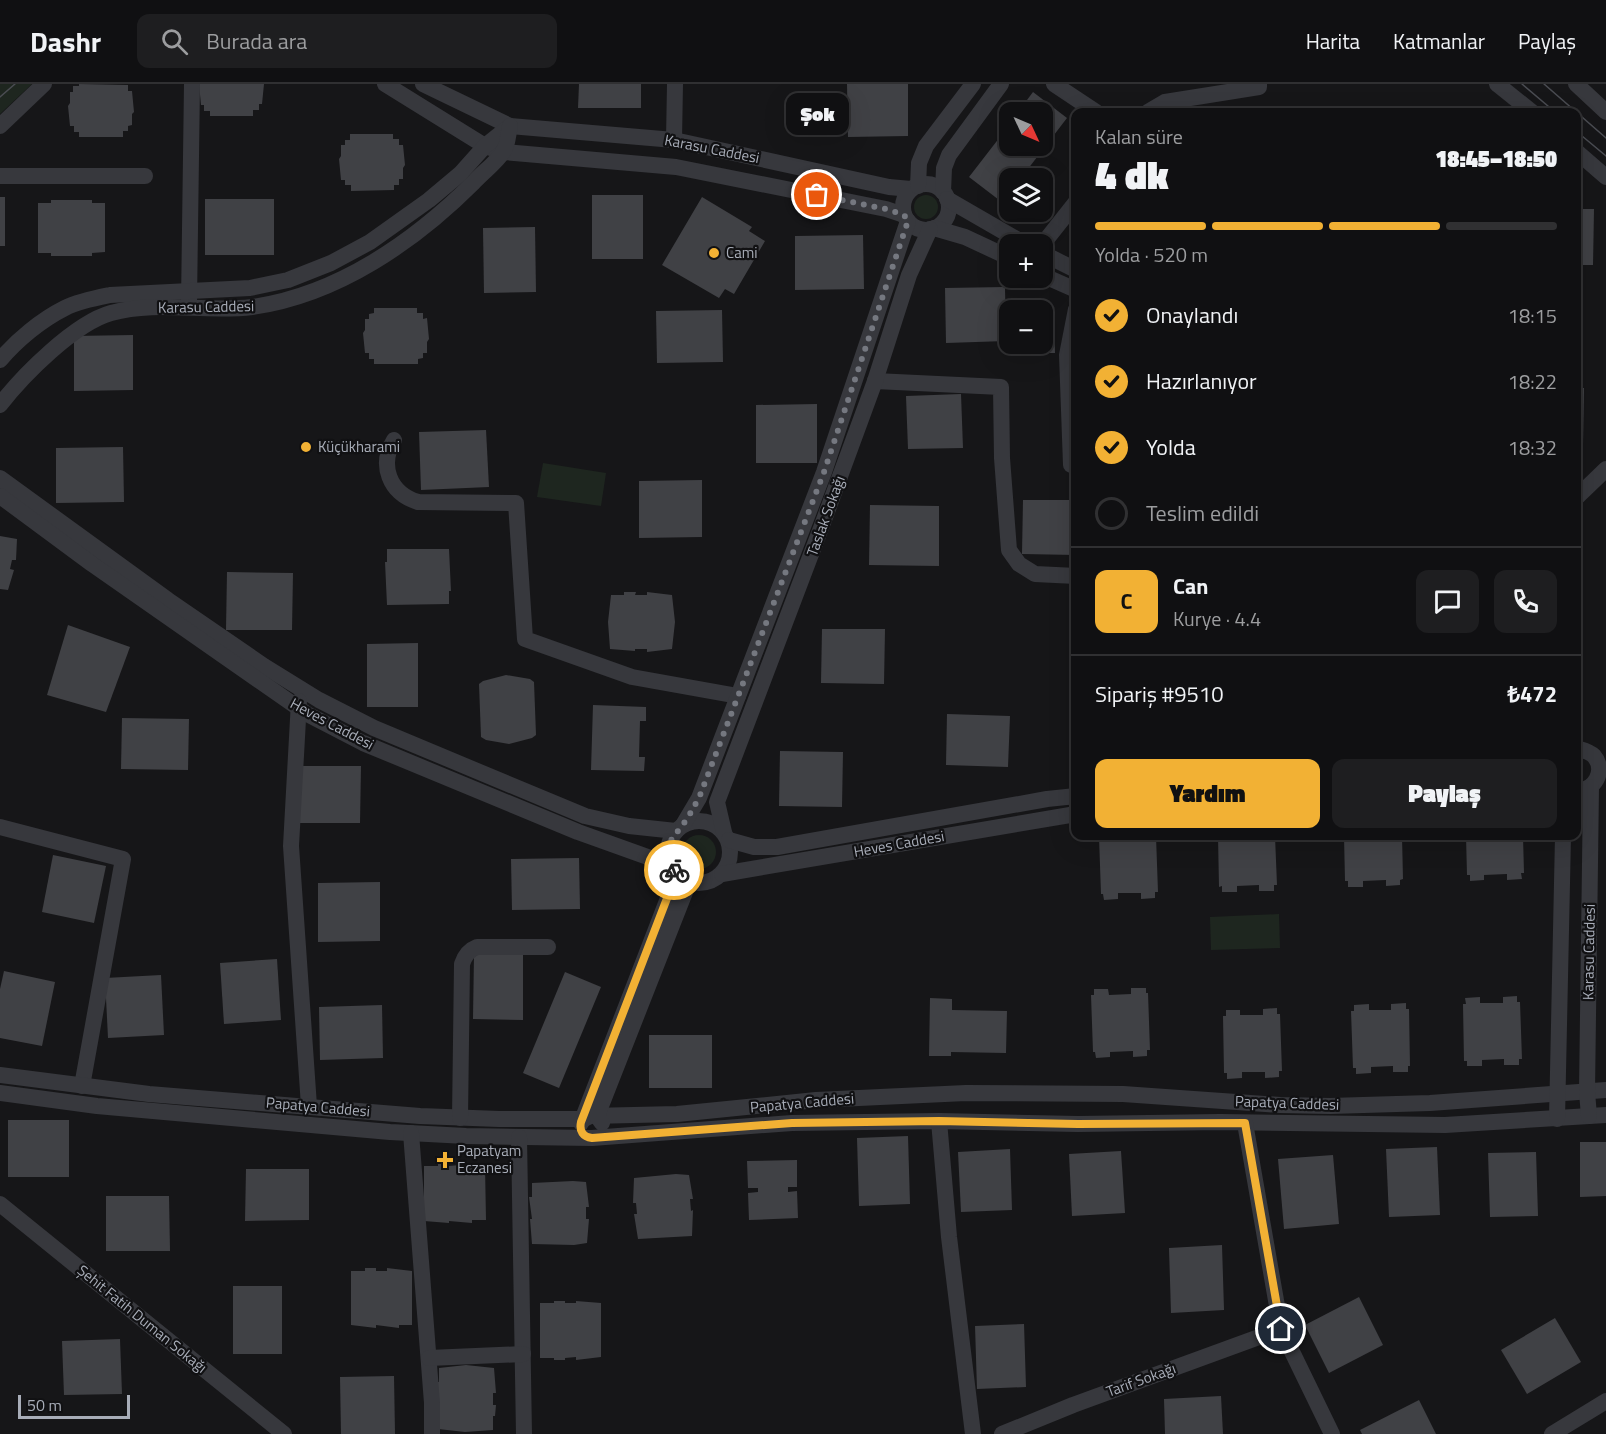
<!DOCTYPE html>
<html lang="tr">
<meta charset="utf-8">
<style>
body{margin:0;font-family:"Titillium Web",sans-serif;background:#1e1e20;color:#f1f3f6;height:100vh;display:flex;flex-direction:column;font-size:22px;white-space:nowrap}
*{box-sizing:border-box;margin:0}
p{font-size:20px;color:#9c9d9f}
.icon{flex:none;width:33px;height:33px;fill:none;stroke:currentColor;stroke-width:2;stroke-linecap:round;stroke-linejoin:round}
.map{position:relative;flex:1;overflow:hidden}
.details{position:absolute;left:1071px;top:24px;width:510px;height:732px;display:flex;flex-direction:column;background:#101012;border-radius:12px;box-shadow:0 6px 24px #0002,0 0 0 2px #303032}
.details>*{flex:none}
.needle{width:39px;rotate:134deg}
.tools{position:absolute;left:999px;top:18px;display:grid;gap:12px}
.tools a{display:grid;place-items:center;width:54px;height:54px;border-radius:12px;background:#101012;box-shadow:0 6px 24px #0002,0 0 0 2px #303032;font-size:30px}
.scale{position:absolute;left:18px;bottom:15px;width:112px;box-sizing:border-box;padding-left:6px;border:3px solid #a8adb8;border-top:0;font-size:16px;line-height:21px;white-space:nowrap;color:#a8adb8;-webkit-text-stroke:4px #111113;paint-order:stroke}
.pin{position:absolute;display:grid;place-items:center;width:51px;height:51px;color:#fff;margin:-26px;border:3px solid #fff;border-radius:50%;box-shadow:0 2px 6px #0007}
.courier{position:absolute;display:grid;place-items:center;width:60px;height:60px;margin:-30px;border:4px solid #f2b134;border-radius:50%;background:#fff;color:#222;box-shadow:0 2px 8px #0007}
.bubble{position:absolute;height:42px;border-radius:12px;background:#101012;box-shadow:0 6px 24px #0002,0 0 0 2px #303032;font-size:20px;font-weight:800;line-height:42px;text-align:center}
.head em{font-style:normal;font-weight:800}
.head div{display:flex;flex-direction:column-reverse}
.head{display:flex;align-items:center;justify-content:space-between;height:102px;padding:0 24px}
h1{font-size:39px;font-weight:800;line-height:45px}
.bar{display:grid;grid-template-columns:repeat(4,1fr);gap:9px 6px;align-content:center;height:72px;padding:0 24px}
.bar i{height:8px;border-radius:4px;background:#303032}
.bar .active{background:#f2b134}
.bar p{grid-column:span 4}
.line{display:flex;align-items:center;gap:15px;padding:0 24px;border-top:2px solid #303032}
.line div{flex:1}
.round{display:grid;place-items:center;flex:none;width:63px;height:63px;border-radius:12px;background:#1e1e20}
ol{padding:0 24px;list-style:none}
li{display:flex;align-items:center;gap:18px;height:66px}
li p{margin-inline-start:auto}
li .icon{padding:6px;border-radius:50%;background:#f2b134;color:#111;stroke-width:4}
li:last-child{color:#9c9d9f}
li i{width:33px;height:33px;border:3px solid #303032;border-radius:50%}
.cta{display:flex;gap:12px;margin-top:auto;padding:12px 24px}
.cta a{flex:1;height:69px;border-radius:12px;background:#f2b134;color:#111;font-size:24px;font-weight:800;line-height:69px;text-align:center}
.cta a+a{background:#1e1e20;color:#f1f3f6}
header{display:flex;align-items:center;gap:36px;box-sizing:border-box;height:84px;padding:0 30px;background:#101012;border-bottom:2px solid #303032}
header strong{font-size:28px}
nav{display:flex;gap:33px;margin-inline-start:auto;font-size:21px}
.search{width:420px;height:54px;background:#1e1e20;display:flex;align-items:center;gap:15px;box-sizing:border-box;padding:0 21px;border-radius:12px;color:#9c9d9f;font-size:22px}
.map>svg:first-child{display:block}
.green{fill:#1e261f}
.building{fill:#404145}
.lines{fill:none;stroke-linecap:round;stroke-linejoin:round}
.minor{stroke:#37383d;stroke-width:16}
.tram{stroke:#4a4c52;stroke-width:1.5}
.done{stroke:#757880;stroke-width:6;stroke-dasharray:0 10.8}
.route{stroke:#f2b134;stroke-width:8}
.poi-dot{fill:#f2b134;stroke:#111113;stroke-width:2}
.labels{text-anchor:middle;stroke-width:4.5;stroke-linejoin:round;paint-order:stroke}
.street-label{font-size:15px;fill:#a8adb8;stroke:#111113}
.poi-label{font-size:15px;fill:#a8adb8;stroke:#111113;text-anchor:start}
</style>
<header>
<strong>Dashr</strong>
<div class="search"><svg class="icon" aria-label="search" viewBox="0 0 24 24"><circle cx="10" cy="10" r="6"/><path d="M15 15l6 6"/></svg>Burada ara</div>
<nav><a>Harita</a><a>Katmanlar</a><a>Paylaş</a></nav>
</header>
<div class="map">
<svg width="1606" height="1350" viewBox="0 0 1606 1350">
<rect width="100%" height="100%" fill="#161618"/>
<g class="green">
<polygon points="0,0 32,0 0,30"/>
<circle cx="926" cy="123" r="12"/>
<polygon points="543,379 606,389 601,422 537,413"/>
<circle cx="699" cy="768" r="17"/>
<polygon points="1279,830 1280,864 1211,866 1210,833"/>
</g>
<g class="building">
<polygon points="79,0 128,1 128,7 132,7 134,28 132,30 132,41 128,42 128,47 123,47 123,53 79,53 79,48 74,48 74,42 70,42 68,22 70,19 70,8 73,8 73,2 79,2"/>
<polygon points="199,0 264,0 262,20 259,20 259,26 253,26 253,32 210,32 210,27 204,27 204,21 201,21"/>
<polygon points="579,0 641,0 641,24 578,24"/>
<polygon points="847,0 908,0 908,52 848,53"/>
<polygon points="1033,8 1067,34 1021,94 1010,94 1010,110 1003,119 969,93 1010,40 1010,62 1042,62 1042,28 1018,28"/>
<polygon points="350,50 393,50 393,55 399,55 399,61 403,61 405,81 403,84 403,95 399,95 399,101 394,101 394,106 351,107 351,101 345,101 345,96 341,96 339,75 341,72 341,61 345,61 345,56 350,56"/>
<rect x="592" y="111" width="51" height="64"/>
<rect x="0" y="113" width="5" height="49"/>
<polygon points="702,113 752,143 749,147 765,157 734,210 725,205 719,214 662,181"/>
<rect x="205" y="115" width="69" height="56"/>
<polygon points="51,116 92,116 92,119 105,119 105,168 92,169 92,172 51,172 51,169 38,169 38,119 51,119"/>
<polygon points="1576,125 1594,125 1593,181 1576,181"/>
<polygon points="535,143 536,208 484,209 483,144"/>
<polygon points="863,151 864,205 795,206 795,152"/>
<polygon points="1005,203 1006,257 946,259 945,204"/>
<polygon points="374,224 417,224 417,229 423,229 423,235 427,234 429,255 427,258 427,269 423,269 423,274 418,275 418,280 374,280 374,275 369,275 369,269 365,269 363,249 365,246 365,235 369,235 369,230 374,229"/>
<polygon points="722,226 723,278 657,279 656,227"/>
<polygon points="1042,232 1054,232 1055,269 1031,269 1031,260 1042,260"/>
<polygon points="133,251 133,306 74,307 74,252"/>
<polygon points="1576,304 1584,304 1583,360 1576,360"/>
<polygon points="961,310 963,364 908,365 906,312"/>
<polygon points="817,320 817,379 756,379 756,321"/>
<polygon points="486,346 489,403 421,406 419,348"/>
<polygon points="123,363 124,418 56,419 56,364"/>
<polygon points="702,396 702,453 639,454 639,397"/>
<polygon points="1023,416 1076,416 1076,471 1022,470"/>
<polygon points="870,421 939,422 939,482 869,481"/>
<polygon points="0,452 17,455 16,476 12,476 10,485 14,486 8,506 0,505"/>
<polygon points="387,465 449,465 451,507 449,507 449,520 387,521 385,478 387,478"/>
<polygon points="227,488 293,489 292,546 226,546"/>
<polygon points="624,508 636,508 635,511 647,511 647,508 672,511 675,538 672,565 647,568 647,565 635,565 635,567 610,565 608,538 611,511 624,511"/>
<polygon points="68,541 130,563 106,628 47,611"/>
<polygon points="822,545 885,545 884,600 821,599"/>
<polygon points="418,559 418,623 367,623 367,560"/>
<polygon points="506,591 530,595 534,598 536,651 532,654 509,660 486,656 481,653 479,600 483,597"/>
<polygon points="593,621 646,623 646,637 640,637 639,673 645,673 644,687 591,686"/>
<polygon points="947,630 1010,632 1008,683 946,681"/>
<polygon points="122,634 189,635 188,686 121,685"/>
<polygon points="780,667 843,668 842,723 779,722"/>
<polygon points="300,682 361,682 360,739 300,739"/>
<polygon points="1102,752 1156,752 1158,808 1155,808 1155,814 1141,815 1141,809 1118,809 1118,815 1104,816 1103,810 1101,810 1099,753"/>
<polygon points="1218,752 1275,752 1277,801 1274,801 1274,807 1259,807 1259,801 1237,802 1237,808 1222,808 1222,802 1219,803"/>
<polygon points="1344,752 1402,752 1403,795 1400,796 1400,801 1386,802 1386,796 1363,797 1363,803 1348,803 1348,797 1345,797"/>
<polygon points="1466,752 1523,752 1524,789 1521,789 1522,795 1507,796 1507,790 1484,791 1484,796 1470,797 1470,791 1467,791"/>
<polygon points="53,771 106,782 94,839 42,828"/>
<polygon points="579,774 580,825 512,826 511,775"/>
<polygon points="380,798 380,857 318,858 318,799"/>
<polygon points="474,870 523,870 523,936 473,935"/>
<polygon points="277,875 281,936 224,940 220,879"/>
<polygon points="4,887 55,898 42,962 0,954 0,905"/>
<polygon points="565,888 601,903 559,1004 523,989"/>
<polygon points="161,891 164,951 108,954 105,894"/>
<polygon points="1131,904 1146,904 1146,909 1148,909 1150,966 1147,966 1147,972 1133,973 1133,967 1110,968 1110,973 1096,974 1095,968 1093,968 1091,911 1094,911 1094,905 1108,905 1109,911 1131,910"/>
<polygon points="1517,912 1517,918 1520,918 1522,975 1519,975 1519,981 1504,981 1504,975 1482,976 1482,982 1467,982 1467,977 1464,977 1463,920 1466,920 1465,914 1480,913 1480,919 1503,919 1503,913"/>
<polygon points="930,914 952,915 952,926 1007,927 1006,969 951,968 951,972 929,972"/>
<polygon points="1406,919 1406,925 1409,925 1410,982 1408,982 1408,988 1393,988 1393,982 1371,983 1371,989 1356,990 1356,984 1353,984 1351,927 1354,927 1354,921 1369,920 1369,926 1391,926 1391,920"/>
<polygon points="382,921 383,974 320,976 319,923"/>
<polygon points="1277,924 1277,930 1280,930 1282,987 1279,987 1279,993 1265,994 1265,988 1242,988 1242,994 1227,995 1227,989 1224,989 1223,932 1226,932 1226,926 1240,926 1240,931 1263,931 1263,925"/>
<rect x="649" y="951" width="63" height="53"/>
<rect x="8" y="1036" width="61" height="57"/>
<polygon points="908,1052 910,1120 859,1122 857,1054"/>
<polygon points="1580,1058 1606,1058 1606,1112 1580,1113"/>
<polygon points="1437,1063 1440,1131 1389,1133 1386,1065"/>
<polygon points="1010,1065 1012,1126 961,1128 958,1068"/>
<polygon points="1121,1067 1125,1129 1072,1132 1069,1070"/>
<polygon points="1536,1068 1538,1132 1490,1133 1488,1069"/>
<polygon points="1333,1071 1339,1140 1284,1145 1278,1075"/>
<polygon points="797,1076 797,1103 788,1103 788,1108 797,1107 798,1134 749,1136 748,1109 758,1108 758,1104 748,1104 747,1077"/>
<polygon points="438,1080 449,1080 449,1082 472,1080 472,1082 485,1082 486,1136 472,1136 472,1139 449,1137 449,1139 424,1137 424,1082 438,1082"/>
<polygon points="246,1085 309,1085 309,1136 245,1137"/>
<polygon points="676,1090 689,1091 693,1115 690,1115 691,1127 693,1126 692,1152 638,1155 634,1130 637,1130 636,1119 633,1119 634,1094"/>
<polygon points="573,1097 586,1098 589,1123 586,1123 586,1135 589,1135 587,1159 574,1161 532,1160 530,1135 532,1135 529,1113 532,1113 532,1099"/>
<polygon points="106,1112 169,1112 170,1167 106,1167"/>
<polygon points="1222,1161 1224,1226 1171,1229 1169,1164"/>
<polygon points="365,1184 376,1184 376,1187 387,1187 387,1184 412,1187 412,1241 399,1241 399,1244 376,1241 376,1244 351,1241 351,1187 365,1187"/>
<rect x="233" y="1202" width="49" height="68"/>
<polygon points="1359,1213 1383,1261 1329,1289 1305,1241"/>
<polygon points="554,1217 565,1217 565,1219 576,1219 576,1217 601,1219 601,1273 576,1276 576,1273 565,1274 565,1276 554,1276 554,1274 540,1274 540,1219 554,1219"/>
<polygon points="1555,1234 1581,1278 1527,1310 1501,1266"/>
<polygon points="1024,1240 1026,1303 977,1305 975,1242"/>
<polygon points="120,1255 122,1310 64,1311 62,1257"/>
<polygon points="466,1281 494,1284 496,1309 493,1309 493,1321 496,1321 495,1332 493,1332 493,1346 465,1348 438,1345 437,1298 439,1298 439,1284"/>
<polygon points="394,1292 395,1350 341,1350 340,1293"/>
<polygon points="1221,1312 1223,1350 1165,1350 1164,1315"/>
<polygon points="1419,1316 1436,1350 1362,1350 1360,1346"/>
</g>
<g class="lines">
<g class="minor">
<polyline points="385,0 485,62 504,68 676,83 886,125 904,131"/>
<polyline points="423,0 510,42 674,56 889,103 911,105"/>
<polyline points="1054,0 1096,28"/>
<polyline points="1497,0 1532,28"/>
<polyline points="1576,0 1606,28"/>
<polyline points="1148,28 1165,18 1259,3 1259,0"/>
<polyline points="0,42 44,0"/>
<polyline points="674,56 675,0"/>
<polyline points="1576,67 1606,93"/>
<polyline points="0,92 145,92"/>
<circle cx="926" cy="123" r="23"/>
<polyline points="918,102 919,79 926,62 973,0"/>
<polyline points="943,108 944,84 949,71 1001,0"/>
<polyline points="947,115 1025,160"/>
<polyline points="934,144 965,153 1010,174"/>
<polyline points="1042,161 1076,118"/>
<polyline points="1042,169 1076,186"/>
<polyline points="1042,191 1076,206"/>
<polyline points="189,218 192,0"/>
<path d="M0,276C17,256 41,236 65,224C79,217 95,214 110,211L250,204L288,196L331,179L370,158L429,116L460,90L485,62L510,42"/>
<polyline points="875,297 1001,303 1002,374 1009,466 1019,480 1035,490 1076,492"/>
<path d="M0,321C23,291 75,239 111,229C157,216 206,229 252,223C338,211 415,157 474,98C483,88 496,79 503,68C508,62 508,50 510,42"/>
<path d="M394,356C379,381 389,409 418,418L516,419L525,555L632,593L738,612"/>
<polyline points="1071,381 1067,271 1076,225"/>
<polyline points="0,394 168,516 264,582 319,616 374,644 585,732 629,742 676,747"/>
<polyline points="0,412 92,480 307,630 363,659 578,748 670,781"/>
<polyline points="1576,414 1606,385"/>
<polyline points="299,617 291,762 309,1022"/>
<path d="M1576,664C1582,666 1589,667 1594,672C1606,686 1595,708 1576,706"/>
<circle cx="699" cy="768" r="31"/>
<polyline points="683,741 699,714 824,388 908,137"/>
<polyline points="0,743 123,775 82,1002"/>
<polyline points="724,748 717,718 821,444 875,297 909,191 930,145"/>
<polyline points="729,756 754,763 777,763 1047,715 1076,712"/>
<polyline points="722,790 1076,730"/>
<polyline points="0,991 149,1010 420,1032 499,1035 584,1035 590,1032 677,1030 816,1016 966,1009 1123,1010 1280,1021 1330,1022 1430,1019 1606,1006"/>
<polyline points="0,1009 97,1022 390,1048 466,1052 592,1054 792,1039 939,1037 1078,1040 1220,1038 1445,1041 1606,1031"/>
<polyline points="1589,1032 1587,1008 1591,703"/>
<path d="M460,1034L462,880C465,871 469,866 477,863H548"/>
<polyline points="1557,1035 1563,752"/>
<polyline points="939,1037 949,1153 973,1350"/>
<polyline points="581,1039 677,791"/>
<polyline points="602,1039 597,1032 689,798"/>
<polyline points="1245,1039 1281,1245 1332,1350"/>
<polyline points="411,1049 432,1319 432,1350"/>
<polyline points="519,1053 524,1350"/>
<polyline points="0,1120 284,1350"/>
<polyline points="429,1274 523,1270"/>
<polyline points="1002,1350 1073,1321 1281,1245"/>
<polyline points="1552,1350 1606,1317"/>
</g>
<g class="tram">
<polyline points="1522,0 1555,28"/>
<polyline points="1544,0 1606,54"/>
<polyline points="0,13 15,0"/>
<polyline points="1576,47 1606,72"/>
</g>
</g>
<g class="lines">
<path class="done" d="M674,786C659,763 673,755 684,739C690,731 694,722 699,714L824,388L908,137L904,131L886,125L817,111"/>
<path class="route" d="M674,786L676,791L581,1038C579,1047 583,1053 592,1054L792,1039L939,1037L1078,1040L1245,1039L1281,1245"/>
</g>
<g class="poi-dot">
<circle cx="714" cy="169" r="6"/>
<circle cx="306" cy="363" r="6"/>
<path d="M442 1067h6v6h6v6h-6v6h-6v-6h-6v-6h6z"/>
</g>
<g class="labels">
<g class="street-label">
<text transform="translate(712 65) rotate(11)" y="5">Karasu Caddesi</text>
<text transform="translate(206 223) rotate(-1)" y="5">Karasu Caddesi</text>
<text transform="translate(826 432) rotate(-70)" y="5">Taslak Sokağı</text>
<text transform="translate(332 640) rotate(28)" y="5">Heves Caddesi</text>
<text transform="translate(899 760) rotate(-10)" y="5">Heves Caddesi</text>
<text transform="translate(1589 868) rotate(-89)" y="5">Karasu Caddesi</text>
<text transform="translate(802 1019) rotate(-5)" y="5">Papatya Caddesi</text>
<text transform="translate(1287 1019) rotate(2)" y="5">Papatya Caddesi</text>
<text transform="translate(318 1023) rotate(5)" y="5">Papatya Caddesi</text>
<text transform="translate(142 1235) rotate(39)" y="5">Şehit Fatih Duman Sokağı</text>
<text transform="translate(1141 1296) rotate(-20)" y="5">Tarif Sokağı</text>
</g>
<g class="poi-label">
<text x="726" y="174">Cami</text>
<text x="318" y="368">Küçükharami</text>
<text x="457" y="1072">Papatyam<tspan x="457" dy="17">Eczanesi</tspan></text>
</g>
</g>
</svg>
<div class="tools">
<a><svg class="needle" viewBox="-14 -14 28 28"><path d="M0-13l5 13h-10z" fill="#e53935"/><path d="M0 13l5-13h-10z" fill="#9c9d9f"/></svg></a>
<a><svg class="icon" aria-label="layers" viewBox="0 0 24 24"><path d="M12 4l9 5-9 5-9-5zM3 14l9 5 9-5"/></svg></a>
<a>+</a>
<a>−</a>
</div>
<div class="scale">50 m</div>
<div class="pin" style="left:817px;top:111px;background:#ea580c"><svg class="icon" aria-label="bag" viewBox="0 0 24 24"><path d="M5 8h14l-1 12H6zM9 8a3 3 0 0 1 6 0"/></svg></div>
<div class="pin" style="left:1281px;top:1245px;background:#1f2937"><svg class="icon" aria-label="home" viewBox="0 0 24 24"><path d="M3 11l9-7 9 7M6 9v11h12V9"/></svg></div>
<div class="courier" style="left:674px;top:786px"><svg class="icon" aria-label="bike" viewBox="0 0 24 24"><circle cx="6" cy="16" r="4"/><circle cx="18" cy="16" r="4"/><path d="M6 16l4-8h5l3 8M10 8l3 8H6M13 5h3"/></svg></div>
<div class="bubble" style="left:786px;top:9px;width:63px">Şok</div>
<section class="details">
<div class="head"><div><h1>4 dk</h1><p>Kalan süre</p></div><em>18:45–18:50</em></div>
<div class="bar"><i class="active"></i><i class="active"></i><i class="active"></i><i></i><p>Yolda · 520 m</p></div>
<ol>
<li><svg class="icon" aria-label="check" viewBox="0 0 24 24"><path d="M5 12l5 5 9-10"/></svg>Onaylandı<p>18:15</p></li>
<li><svg class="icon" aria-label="check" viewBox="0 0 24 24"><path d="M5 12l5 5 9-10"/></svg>Hazırlanıyor<p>18:22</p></li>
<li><svg class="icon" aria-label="check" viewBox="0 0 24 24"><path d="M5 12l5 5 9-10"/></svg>Yolda<p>18:32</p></li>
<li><i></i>Teslim edildi</li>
</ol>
<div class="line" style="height:108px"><b class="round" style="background:#f2b134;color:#111">C</b><div><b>Can</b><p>Kurye · 4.4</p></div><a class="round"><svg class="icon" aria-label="chat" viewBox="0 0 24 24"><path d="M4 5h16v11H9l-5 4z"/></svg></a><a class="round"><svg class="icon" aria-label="phone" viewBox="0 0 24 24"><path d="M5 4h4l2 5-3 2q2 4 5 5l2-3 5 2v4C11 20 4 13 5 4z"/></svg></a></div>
<div class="line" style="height:78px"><div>Sipariş #9510</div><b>₺472</b></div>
<div class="cta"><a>Yardım</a><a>Paylaş</a></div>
</section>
</div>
